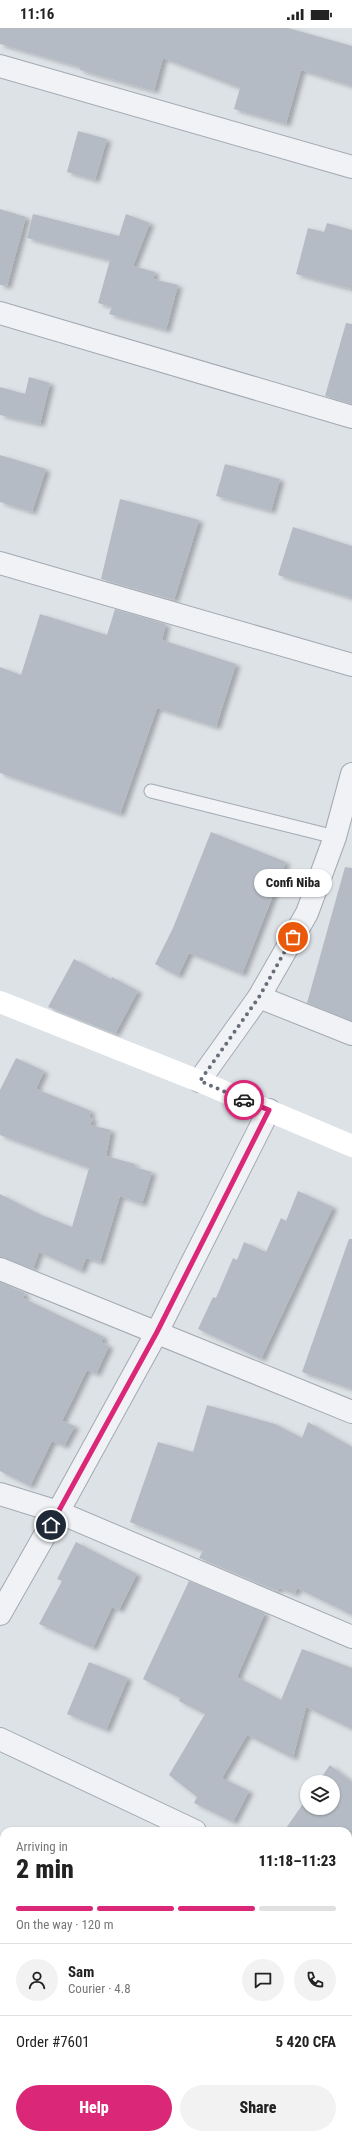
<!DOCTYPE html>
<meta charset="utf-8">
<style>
body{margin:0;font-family:"Roboto Condensed",sans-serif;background:#f2f2f2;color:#222;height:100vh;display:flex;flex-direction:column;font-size:15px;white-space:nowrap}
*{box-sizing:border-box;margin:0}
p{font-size:13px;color:#767676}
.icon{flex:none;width:22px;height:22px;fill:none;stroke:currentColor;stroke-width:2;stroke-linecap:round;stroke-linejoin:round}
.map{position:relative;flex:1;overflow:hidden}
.drawer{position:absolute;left:0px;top:1799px;width:352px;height:312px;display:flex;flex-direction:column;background:#fff;border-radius:12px 12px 0 0;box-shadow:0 1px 3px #0004}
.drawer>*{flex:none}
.buttons{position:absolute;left:300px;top:1747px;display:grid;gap:8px}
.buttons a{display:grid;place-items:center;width:40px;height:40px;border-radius:50%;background:#fff;box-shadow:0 1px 3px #0004;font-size:20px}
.pin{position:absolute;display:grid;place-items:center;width:34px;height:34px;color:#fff;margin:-17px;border:2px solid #fff;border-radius:50%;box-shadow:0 1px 4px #0007}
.courier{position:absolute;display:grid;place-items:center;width:40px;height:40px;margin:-20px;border:3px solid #db2777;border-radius:50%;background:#fff;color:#222;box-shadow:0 1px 5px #0007}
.bubble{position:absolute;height:28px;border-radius:14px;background:#fff;box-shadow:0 1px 3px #0004;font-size:13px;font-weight:800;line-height:28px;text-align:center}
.summary em{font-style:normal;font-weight:800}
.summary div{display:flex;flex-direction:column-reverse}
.summary{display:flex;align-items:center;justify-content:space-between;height:68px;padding:0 16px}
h1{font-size:26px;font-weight:800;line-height:30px}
.bar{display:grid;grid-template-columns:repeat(4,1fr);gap:6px 4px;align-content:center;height:48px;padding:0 16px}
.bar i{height:5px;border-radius:3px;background:#e0e0e0}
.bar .selected{background:#db2777}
.bar p{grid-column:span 4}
.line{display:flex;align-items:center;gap:10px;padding:0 16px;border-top:1px solid #e0e0e0}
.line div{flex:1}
.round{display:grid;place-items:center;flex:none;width:42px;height:42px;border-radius:21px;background:#f2f2f2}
.button{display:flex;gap:8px;margin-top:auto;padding:8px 16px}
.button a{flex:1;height:46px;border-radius:24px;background:#db2777;color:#fff;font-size:16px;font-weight:800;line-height:46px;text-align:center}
.button a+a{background:#f2f2f2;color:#222}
.status{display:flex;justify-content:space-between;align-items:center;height:28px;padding:0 20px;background:#fff;direction:ltr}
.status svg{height:11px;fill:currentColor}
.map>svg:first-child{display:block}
.building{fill:#b5bbc4;filter:url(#shadow)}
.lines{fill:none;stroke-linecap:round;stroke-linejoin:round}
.service-casing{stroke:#a3a9b1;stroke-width:15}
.minor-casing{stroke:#a3a9b1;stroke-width:24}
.tertiary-casing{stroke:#a3a9b1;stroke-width:24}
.service{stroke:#f0f2f6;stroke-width:13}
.minor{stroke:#f0f2f6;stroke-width:22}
.tertiary{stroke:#f0f2f6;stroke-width:22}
.secondary{stroke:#fff;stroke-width:22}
.done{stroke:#676e79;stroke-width:4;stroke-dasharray:0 7.2}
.route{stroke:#db2777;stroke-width:5}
</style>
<div class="status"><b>11:16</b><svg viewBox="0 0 49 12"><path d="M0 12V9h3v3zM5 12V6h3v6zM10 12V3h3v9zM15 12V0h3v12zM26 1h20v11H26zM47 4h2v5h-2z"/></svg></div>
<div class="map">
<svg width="352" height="2111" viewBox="0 0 352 2111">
<defs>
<filter id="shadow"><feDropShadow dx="4.5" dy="2.5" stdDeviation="2" flood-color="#0004"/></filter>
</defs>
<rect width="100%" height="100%" fill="#dde2e7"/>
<g class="building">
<polygon points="0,0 288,0 352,18 352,58 301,42 286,96 234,81 240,60 163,30 154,63 80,42 80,39 0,16"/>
<polygon points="78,103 107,111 95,152 67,144"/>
<polygon points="0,181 26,189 7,258 0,257"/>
<polygon points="33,186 119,208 126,186 150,195 133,238 155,244 153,251 178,257 166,302 109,286 112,279 98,275 110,232 27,210"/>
<polygon points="327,195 352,202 352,261 296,246 308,200 324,204"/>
<polygon points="346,295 352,296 352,376 325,368"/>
<polygon points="29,349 50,355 40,396 0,387 0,359 25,366"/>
<polygon points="0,427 46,441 32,484 0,474"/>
<polygon points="225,436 280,451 271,483 216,468"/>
<polygon points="120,471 199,492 174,572 101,551"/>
<polygon points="293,499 352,518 352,570 278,547"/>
<polygon points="115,581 166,596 162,612 236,636 216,699 157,680 120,786 0,745 0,639 21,647 40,586 107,607"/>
<polygon points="211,804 286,834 242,946 189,925 178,948 155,936 173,900"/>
<polygon points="345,839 352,840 352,993 307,975"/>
<polygon points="74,931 111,951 112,949 138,963 115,1006 48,979"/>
<polygon points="16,1030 44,1043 36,1061 91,1083 89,1089 93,1091 90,1097 111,1102 106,1128 135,1136 134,1139 152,1144 142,1176 120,1168 100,1234 86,1230 81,1243 39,1224 33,1241 0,1229 0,1166 39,1186 72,1199 89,1140 0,1107 0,1062"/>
<polygon points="298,1163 333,1179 261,1331 198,1301 213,1269 216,1270 233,1230 237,1232 244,1214 266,1224 281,1190 286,1193"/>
<polygon points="349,1211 352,1211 352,1361 302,1344"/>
<polygon points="0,1254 25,1265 23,1270 104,1309 101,1314 109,1318 96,1346 87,1342 62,1393 75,1398 64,1418 52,1413 30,1458 0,1443"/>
<polygon points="207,1377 275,1396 302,1410 308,1394 352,1419 352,1587 297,1560 295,1566 279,1560 277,1563 199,1530 203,1523 130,1494 158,1414 193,1424"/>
<polygon points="76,1514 137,1546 119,1582 112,1579 93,1620 39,1596 62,1553 57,1551"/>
<polygon points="189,1553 265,1585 237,1649 281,1672 302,1621 352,1640 352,1701 306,1679 293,1730 247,1707 222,1750 249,1763 233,1794 194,1775 197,1769 169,1747 205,1686 179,1673 180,1670 143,1651"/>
<polygon points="89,1634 128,1650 106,1702 67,1686"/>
<polygon points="330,1737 352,1754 352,1803 284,1803 307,1770 307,1780 333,1780 333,1754 318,1754"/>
</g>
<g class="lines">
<g class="service-casing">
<polyline id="service" points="151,763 335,809"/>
</g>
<g class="minor-casing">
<g id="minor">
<polyline points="0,38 352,139"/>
<polyline points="0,285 352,389"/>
<polyline points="0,535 352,637"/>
<polyline points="259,969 352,1006"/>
<polyline points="199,1053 259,969 307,885 335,809 352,746"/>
<polyline points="0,1241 352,1384"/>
<polyline points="0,1466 58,1484 352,1609"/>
<polyline points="0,1711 195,1803"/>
<polyline points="348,1877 352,1879"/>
<polyline points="0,1970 4,1974"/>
</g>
</g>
<g class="tertiary-casing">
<polyline id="tertiary" points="0,1586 58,1484 157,1304 269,1082"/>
</g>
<use href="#service" class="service"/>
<use href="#minor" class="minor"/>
<use href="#tertiary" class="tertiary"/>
<polyline class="secondary" points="0,974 199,1053 352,1118"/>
</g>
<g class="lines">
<polyline class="done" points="244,1072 200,1053 259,969 293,909"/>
<polyline class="route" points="51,1497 157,1304 269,1082 244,1072"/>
</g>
</svg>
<div class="buttons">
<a><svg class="icon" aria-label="layers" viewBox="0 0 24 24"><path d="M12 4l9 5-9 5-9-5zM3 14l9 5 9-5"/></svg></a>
</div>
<div class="pin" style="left:293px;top:909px;background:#ea580c"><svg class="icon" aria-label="bag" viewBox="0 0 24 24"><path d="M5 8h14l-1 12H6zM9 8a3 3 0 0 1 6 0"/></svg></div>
<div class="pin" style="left:51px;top:1497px;background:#1f2937"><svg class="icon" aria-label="home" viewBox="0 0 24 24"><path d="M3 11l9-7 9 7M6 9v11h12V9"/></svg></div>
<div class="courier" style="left:244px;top:1072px"><svg class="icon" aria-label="car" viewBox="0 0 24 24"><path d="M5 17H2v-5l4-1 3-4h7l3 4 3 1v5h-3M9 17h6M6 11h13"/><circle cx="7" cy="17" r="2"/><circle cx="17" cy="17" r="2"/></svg></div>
<div class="bubble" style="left:254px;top:841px;width:78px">Confi Niba</div>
<section class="drawer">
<div class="summary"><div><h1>2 min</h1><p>Arriving in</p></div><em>11:18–11:23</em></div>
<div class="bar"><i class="selected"></i><i class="selected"></i><i class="selected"></i><i></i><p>On the way · 120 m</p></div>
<div class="line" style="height:72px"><a class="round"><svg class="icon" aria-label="person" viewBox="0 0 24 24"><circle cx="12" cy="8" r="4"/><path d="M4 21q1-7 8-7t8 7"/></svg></a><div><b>Sam</b><p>Courier · 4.8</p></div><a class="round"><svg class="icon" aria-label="chat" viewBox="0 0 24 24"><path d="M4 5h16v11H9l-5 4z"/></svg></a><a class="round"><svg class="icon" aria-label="phone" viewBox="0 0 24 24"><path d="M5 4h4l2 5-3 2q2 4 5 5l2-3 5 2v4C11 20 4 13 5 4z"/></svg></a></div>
<div class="line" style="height:52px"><div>Order #7601</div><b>5 420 CFA</b></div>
<div class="button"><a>Help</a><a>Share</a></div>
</section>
</div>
